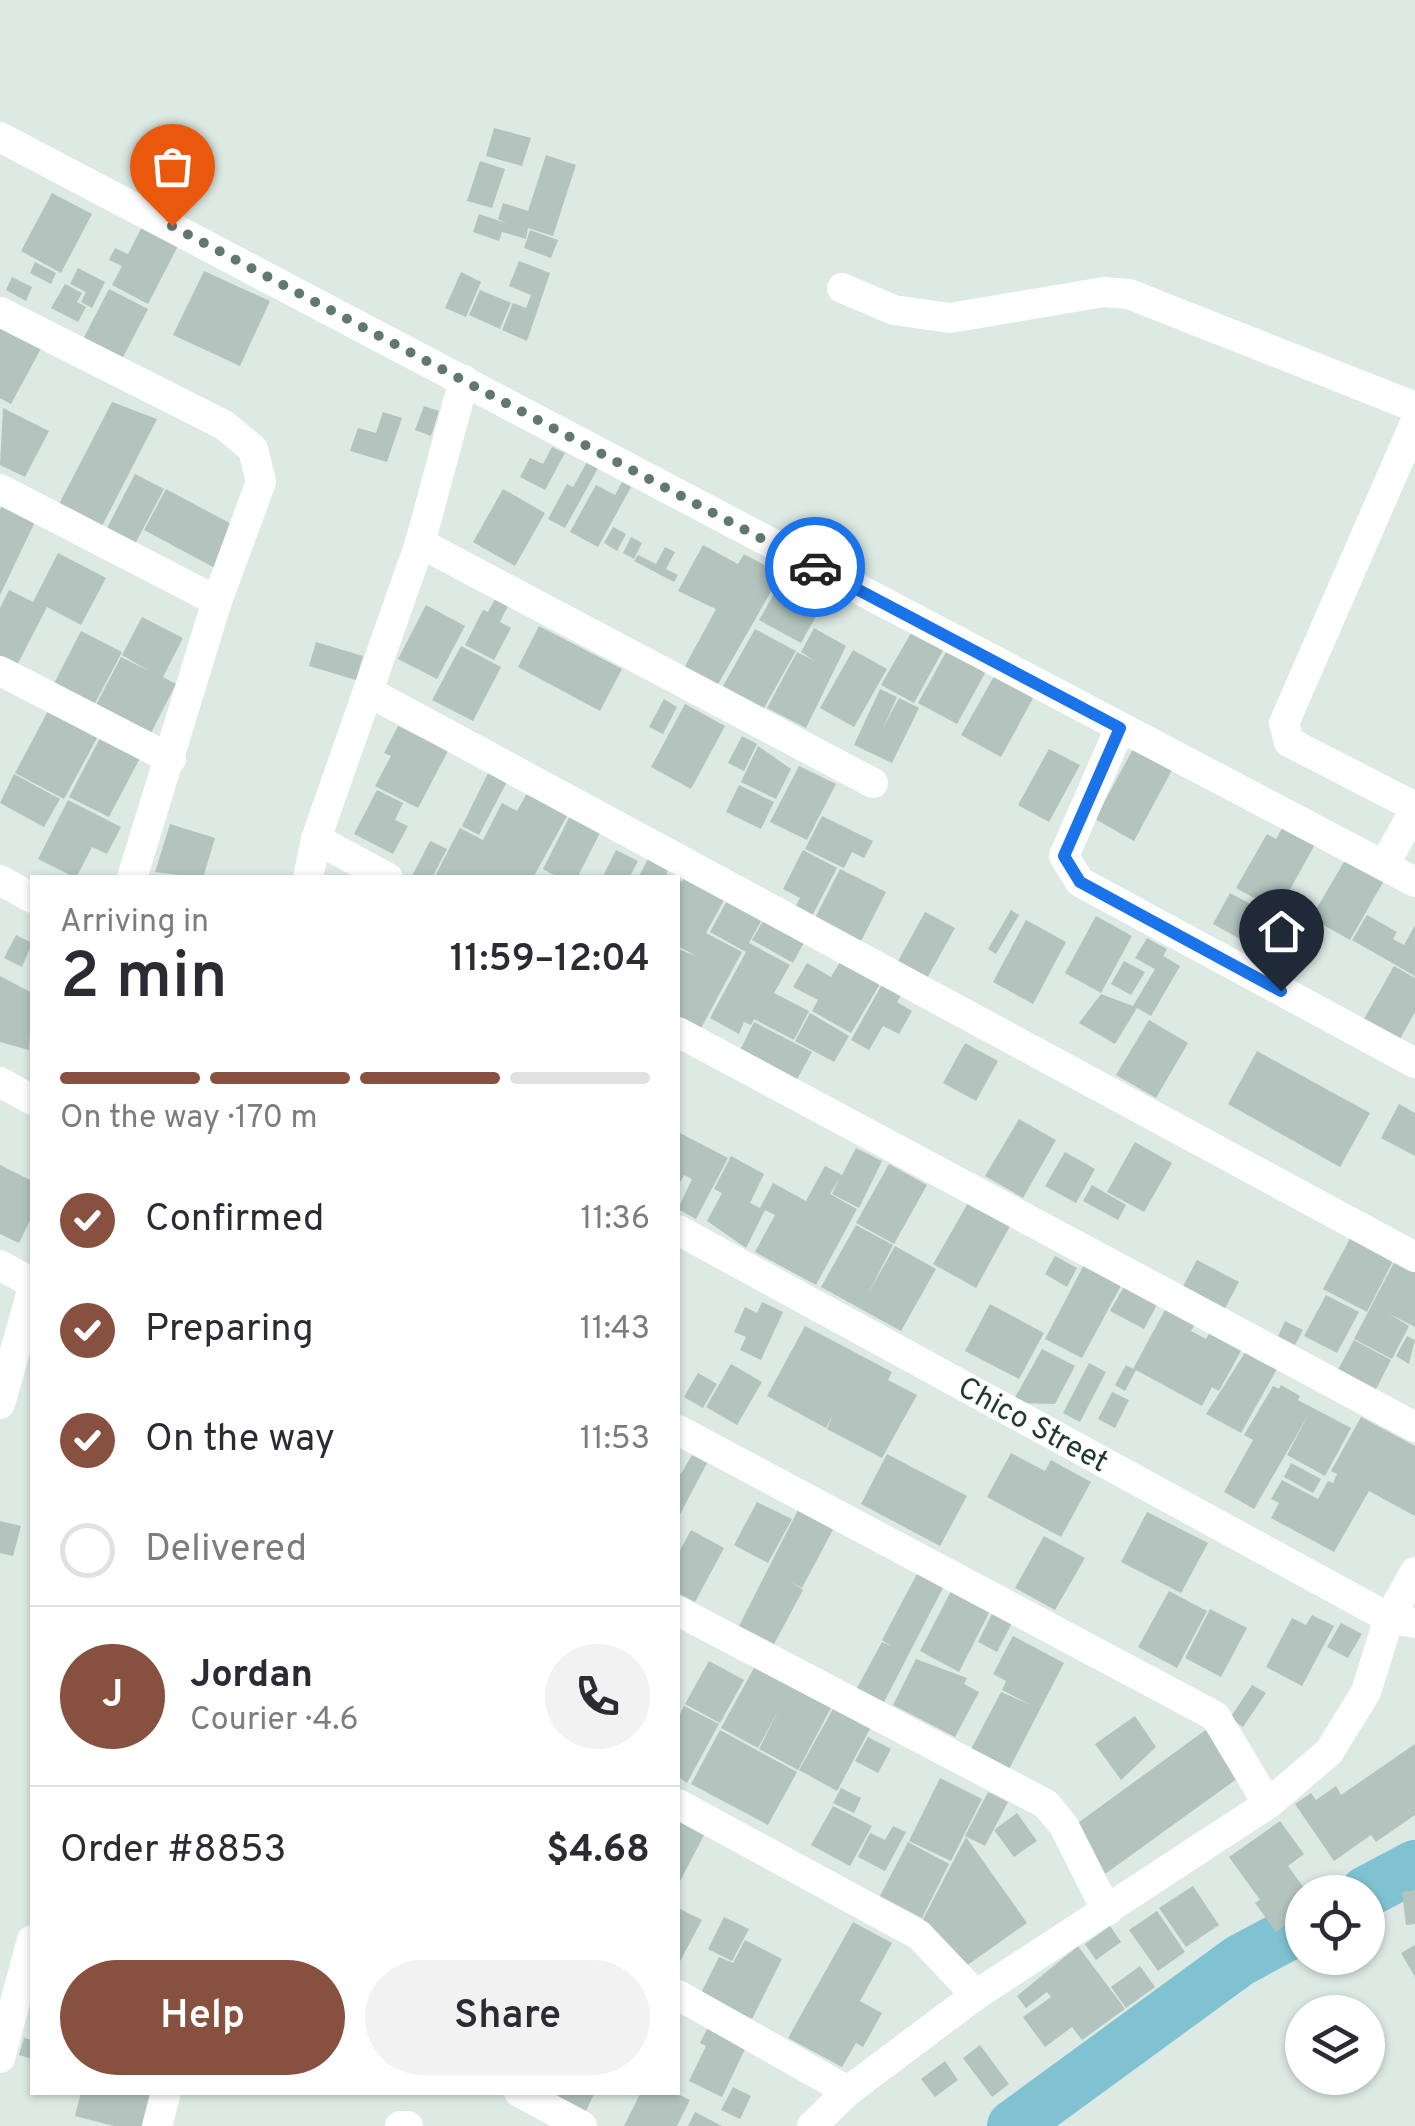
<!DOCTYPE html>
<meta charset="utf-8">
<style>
body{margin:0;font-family:Overpass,sans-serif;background:#f2f2f3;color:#2b2b33;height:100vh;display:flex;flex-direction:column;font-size:38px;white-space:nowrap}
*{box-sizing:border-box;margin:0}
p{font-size:32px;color:#7c7c81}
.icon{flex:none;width:55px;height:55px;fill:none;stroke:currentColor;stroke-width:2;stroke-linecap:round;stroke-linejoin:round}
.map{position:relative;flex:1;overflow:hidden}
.panel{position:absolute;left:30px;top:875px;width:650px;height:1220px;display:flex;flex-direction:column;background:#fff;border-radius:0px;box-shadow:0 2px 8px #0004}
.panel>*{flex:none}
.tools{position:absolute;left:1285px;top:1875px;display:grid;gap:20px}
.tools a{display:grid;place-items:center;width:100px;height:100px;border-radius:50%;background:#fff;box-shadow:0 2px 8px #0004;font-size:50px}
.pin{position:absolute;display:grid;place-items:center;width:85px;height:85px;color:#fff;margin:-102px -42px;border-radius:50% 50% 50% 0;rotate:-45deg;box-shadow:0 0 10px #0007}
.pin .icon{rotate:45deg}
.courier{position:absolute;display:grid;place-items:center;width:100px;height:100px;margin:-50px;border:8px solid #1a73e8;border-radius:50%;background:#fff;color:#222;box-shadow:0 2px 12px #0007}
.head em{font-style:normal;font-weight:600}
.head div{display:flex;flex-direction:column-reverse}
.head{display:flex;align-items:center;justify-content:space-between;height:170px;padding:0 30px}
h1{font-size:65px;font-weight:600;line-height:75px}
.bar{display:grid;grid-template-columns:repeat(4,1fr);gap:15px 10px;align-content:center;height:120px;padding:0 30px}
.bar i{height:12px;border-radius:8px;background:#e1e1e2}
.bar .selected{background:#87503f}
.bar p{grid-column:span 4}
.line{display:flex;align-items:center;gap:25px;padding:0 30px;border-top:2px solid #e1e1e2}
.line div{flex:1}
.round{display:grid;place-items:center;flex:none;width:105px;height:105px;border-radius:52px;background:#f2f2f3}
ol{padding:0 30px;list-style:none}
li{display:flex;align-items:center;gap:30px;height:110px}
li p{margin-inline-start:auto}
li .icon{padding:10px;border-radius:50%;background:#87503f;color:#fff;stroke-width:4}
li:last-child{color:#7c7c81}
li i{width:55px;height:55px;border:5px solid #e1e1e2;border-radius:50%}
.action{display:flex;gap:20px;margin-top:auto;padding:20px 30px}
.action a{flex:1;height:115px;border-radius:60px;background:#87503f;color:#fff;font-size:40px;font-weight:600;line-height:115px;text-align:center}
.action a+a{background:#f2f2f3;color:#2b2b33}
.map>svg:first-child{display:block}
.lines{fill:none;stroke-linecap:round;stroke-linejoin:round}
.river{stroke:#81c2d2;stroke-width:52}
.building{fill:#b2c4bd}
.minor{stroke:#fff;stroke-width:30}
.done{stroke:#617771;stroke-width:10;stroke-dasharray:0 18}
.route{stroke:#1a73e8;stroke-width:12}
.labels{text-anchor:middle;stroke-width:8;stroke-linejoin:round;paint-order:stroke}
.street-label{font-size:30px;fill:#1e3933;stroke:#edf6f2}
</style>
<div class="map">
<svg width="1415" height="2126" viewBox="0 0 1415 2126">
<rect width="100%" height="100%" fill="#ddeae4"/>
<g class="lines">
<g class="river">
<polyline points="1366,1892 1415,1866"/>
<polyline points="1013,2126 1239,1961 1302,1927"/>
</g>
</g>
<g class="building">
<polygon points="494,128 531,138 522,166 486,156"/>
<polygon points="546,155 576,165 553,236 528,228 526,239 502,232 499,241 473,232 479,214 506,223 498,219 503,203 528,211"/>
<polygon points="480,161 505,169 492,208 467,201"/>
<polygon points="52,193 92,214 61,273 21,251"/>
<polygon points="142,227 178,246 148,304 112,285 122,266 109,260 115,248 128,254"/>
<polygon points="530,230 558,240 551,258 524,248"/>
<polygon points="519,261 550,273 527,341 502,330 513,303 526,308 531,295 509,286"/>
<polygon points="35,262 56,273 51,284 30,273"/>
<polygon points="78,268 105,282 92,308 81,302 86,292 70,284"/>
<polygon points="204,271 270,301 240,366 173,335"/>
<polygon points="461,272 481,282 466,317 445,308"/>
<polygon points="12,277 32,287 26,301 6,290"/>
<polygon points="65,284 82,293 77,302 86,307 78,322 51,308"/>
<polygon points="109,289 148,309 121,361 82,341"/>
<polygon points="480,290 511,303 500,329 469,315"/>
<polygon points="0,328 16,337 20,330 44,343 11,404 0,398"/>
<polygon points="112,402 157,419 101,528 58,506"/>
<polygon points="424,406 439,411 431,436 415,430"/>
<polygon points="3,408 49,431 25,477 0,465"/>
<polygon points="383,412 402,418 387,462 350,451 358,428 376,433"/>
<polygon points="552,447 565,453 545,490 520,477 530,458 543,464"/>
<polygon points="587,462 598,468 565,528 548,519 567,484 573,487"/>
<polygon points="135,474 164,489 135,544 106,530"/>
<polygon points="622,482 631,487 598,547 570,532 596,485 615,495"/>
<polygon points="166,489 237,527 215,568 144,530"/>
<polygon points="503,489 545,513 515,566 473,542"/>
<polygon points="2,505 35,522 0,595 0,510"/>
<polygon points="613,527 626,534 617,551 604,543"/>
<polygon points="631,537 642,543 634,559 623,553"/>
<polygon points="703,545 738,564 744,554 781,574 717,686 684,668 716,609 678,591"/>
<polygon points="665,547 675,552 666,569 678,575 674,582 634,561 638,555 656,564"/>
<polygon points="58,553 106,578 81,625 47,607 16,667 0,659 0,608 9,590 33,602"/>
<polygon points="789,568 831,590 801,643 759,620"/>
<polygon points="496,597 509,604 500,622 511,628 494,660 465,645 483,610 488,612"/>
<polygon points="426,605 465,626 437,679 398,659"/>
<polygon points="142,617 183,638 163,677 176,684 151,733 96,705 121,657 149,671 122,655"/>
<polygon points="539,626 622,669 600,711 518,667"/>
<polygon points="814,628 846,646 806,728 767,708 797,652 815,661 801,652"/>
<polygon points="914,628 946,645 914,703 881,685"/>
<polygon points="755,629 796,651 764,708 723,686"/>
<polygon points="81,631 122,652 93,707 49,693"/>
<polygon points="316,642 363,656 356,680 309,666"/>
<polygon points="950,645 989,666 957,724 918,703"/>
<polygon points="461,646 501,667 473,721 432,700"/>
<polygon points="853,650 887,669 854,727 820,708"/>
<polygon points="997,671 1036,693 1001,757 961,735"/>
<polygon points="880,689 897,697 883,728 899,698 919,708 892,763 854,745"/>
<polygon points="664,699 677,707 663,734 649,727"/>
<polygon points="685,704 725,726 691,789 651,767"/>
<polygon points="48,711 97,738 64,799 15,773"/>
<polygon points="398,726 448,751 418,808 375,786 391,756 384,753"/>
<polygon points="742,736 757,744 744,771 728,763"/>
<polygon points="100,738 140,758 109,817 69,797"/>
<polygon points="758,746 791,769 776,799 741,782"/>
<polygon points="1049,749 1080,765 1049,822 1018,805"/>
<polygon points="1133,749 1172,770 1134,841 1095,819"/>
<polygon points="492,765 511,774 479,835 462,826"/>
<polygon points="799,766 836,784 807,840 770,822"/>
<polygon points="14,774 60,799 44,827 0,803"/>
<polygon points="739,785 774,802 761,829 726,812"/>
<polygon points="377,790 403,803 395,820 408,826 393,854 354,834"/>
<polygon points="527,793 568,814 533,878 434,878 460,828 483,840 502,803 517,811"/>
<polygon points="68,800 121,827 107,854 92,847 76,878 38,859"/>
<polygon points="570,816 601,831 577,878 559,878 543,869"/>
<polygon points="822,816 873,841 864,858 852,852 844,868 805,849"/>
<polygon points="1286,821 1318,839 1278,911 1236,888 1267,834 1276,839"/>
<polygon points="170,824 215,838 203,878 155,872"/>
<polygon points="430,841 447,849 432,878 411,878"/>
<polygon points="616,850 638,861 629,878 602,878"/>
<polygon points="803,850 837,868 811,918 794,910 800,898 783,889"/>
<polygon points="650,855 670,866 666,874 674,878 638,878"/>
<polygon points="1348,855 1386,877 1350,940 1311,918"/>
<polygon points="840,869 886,892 860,943 814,920"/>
<polygon points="689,870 729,891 706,933 742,952 700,1030 678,1018 678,949 696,956 678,946 678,879 682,882"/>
<polygon points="1230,893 1271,915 1253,946 1213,924"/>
<polygon points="730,895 765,914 749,943 790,965 774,993 809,1011 794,1040 754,1019 751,1025 744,1022 739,1034 710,1018 746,952 710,932"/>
<polygon points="1011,910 1019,915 996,954 988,949"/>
<polygon points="925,912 955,928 926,980 897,963"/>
<polygon points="767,914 808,935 793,963 752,940"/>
<polygon points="1367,915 1397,932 1393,939 1404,945 1415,925 1415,976 1352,940"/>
<polygon points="1096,916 1132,936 1101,993 1065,973"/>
<polygon points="1026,920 1066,942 1033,1004 993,982"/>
<polygon points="16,935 32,943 22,967 4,958"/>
<polygon points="1147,938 1167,949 1163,956 1180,966 1151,1016 1137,1008 1115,1044 1079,1023 1101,994 1133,1006 1155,969 1135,958"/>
<polygon points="845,954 884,977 851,1033 812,1011 818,1000 793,987 807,963 831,977"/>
<polygon points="1124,961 1145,972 1131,995 1111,984"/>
<polygon points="1394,966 1415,978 1415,1012 1400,1039 1364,1019"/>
<polygon points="0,976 32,993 29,1050 0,1042"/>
<polygon points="885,979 904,990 897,1002 912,1011 899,1034 883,1026 869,1050 851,1040"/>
<polygon points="810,1013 849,1036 834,1062 795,1041"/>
<polygon points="1149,1020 1188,1043 1156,1098 1116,1075"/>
<polygon points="754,1022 812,1052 794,1085 737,1056"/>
<polygon points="965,1043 998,1061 976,1101 943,1083"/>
<polygon points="1257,1051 1370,1113 1340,1167 1228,1104"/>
<polygon points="1399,1104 1415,1113 1415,1156 1381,1138"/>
<polygon points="1019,1119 1056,1140 1023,1198 985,1176"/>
<polygon points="678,1132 728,1158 696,1219 678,1209 692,1179 684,1175 678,1186"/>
<polygon points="1135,1142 1172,1163 1144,1212 1107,1192"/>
<polygon points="856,1148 882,1161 859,1208 832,1194 839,1179 830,1194 857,1209 816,1285 755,1252 775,1215 765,1210 746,1248 707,1221 722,1193 714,1189 731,1156 764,1174 750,1203 760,1208 773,1183 806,1201 825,1166 842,1175"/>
<polygon points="1065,1152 1095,1169 1076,1203 1045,1186"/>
<polygon points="889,1164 927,1185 894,1244 856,1223"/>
<polygon points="0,1165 32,1181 32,1216 19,1243 0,1234"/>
<polygon points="1092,1185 1126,1205 1118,1220 1083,1201"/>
<polygon points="968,1203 1010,1226 976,1288 933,1264"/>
<polygon points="856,1225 893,1245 868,1294 895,1246 936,1269 901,1331 821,1287"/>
<polygon points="1354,1231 1397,1253 1367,1312 1323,1289"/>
<polygon points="1399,1253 1415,1261 1415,1327 1388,1313 1409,1326 1392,1359 1354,1339"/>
<polygon points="1055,1256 1077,1268 1067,1287 1045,1274"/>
<polygon points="1197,1260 1239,1282 1223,1312 1181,1290"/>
<polygon points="1085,1263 1123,1282 1082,1358 1045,1339"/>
<polygon points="1126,1283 1159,1301 1144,1329 1110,1311"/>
<polygon points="1326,1295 1359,1312 1337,1353 1304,1336"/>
<polygon points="762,1302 783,1312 761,1360 740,1350 746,1337 734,1332 745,1307 757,1313"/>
<polygon points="990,1304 1044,1333 1019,1379 965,1351"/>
<polygon points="1166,1308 1195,1324 1191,1331 1206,1339 1210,1332 1242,1349 1219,1391 1212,1387 1202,1406 1136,1370 1125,1391 1115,1385 1126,1365 1133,1369"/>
<polygon points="1285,1321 1303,1330 1295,1345 1278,1336"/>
<polygon points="805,1326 892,1372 888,1380 917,1395 882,1458 827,1429 833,1414 826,1428 767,1396"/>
<polygon points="1407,1336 1415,1340 1409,1364 1396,1356"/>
<polygon points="1354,1340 1391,1360 1372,1397 1334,1377"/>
<polygon points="1042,1349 1075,1366 1055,1404 1012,1403"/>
<polygon points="1246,1351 1277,1369 1241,1433 1206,1414"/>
<polygon points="1089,1363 1106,1372 1080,1422 1063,1413"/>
<polygon points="731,1364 762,1382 737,1425 706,1407"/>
<polygon points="698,1373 717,1384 703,1408 684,1397"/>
<polygon points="1281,1385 1300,1396 1298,1400 1351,1428 1325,1476 1287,1455 1310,1412 1254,1509 1224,1492 1253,1440 1244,1435 1273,1386 1279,1389"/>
<polygon points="1112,1392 1129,1400 1115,1428 1098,1419"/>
<polygon points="1361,1417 1415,1446 1415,1516 1369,1491 1334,1552 1271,1518 1279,1503 1271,1499 1282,1480 1318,1499 1328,1481 1333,1483 1337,1474 1331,1471"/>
<polygon points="1011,1453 1045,1471 1051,1460 1091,1482 1061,1537 987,1497"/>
<polygon points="887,1454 967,1496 940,1546 861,1504"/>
<polygon points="692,1455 707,1463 678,1518 678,1472 681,1474"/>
<polygon points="1291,1463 1321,1479 1313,1493 1284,1477"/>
<polygon points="757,1502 792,1519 768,1563 734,1545"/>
<polygon points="800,1506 836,1524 802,1588 791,1582 803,1590 774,1644 739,1626"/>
<polygon points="1147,1512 1208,1543 1181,1593 1121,1562"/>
<polygon points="0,1521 21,1526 13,1556 0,1553"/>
<polygon points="691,1530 724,1548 695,1602 678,1593 678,1554"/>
<polygon points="1044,1536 1085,1558 1055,1610 1015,1588"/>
<polygon points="919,1570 945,1584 884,1702 857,1688 882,1642 891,1646 882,1640"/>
<polygon points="952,1589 991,1609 959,1672 920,1651"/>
<polygon points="1169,1591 1207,1611 1177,1668 1138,1647"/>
<polygon points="1210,1609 1247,1628 1221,1677 1185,1658"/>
<polygon points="993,1612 1013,1621 997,1652 978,1642"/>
<polygon points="1312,1615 1334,1626 1302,1686 1266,1667 1292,1618 1306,1625"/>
<polygon points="1341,1623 1362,1634 1348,1658 1327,1647"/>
<polygon points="1013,1636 1064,1663 1007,1773 969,1753 1001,1692 1031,1705 1002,1690 1006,1681 993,1674"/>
<polygon points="916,1659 967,1678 964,1684 979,1692 955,1737 893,1705"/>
<polygon points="709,1661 744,1680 720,1723 685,1704"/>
<polygon points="755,1666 832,1706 798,1770 759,1749 779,1709 758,1748 721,1728"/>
<polygon points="1252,1685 1266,1693 1243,1727 1230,1718"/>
<polygon points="684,1706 719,1724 687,1783 678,1777 678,1718"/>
<polygon points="834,1707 871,1727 837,1791 799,1770"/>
<polygon points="1135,1716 1156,1747 1121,1780 1095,1744"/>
<polygon points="1211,1726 1245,1773 1105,1874 1071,1828"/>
<polygon points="720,1730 797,1772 768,1825 691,1784"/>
<polygon points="868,1737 891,1749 878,1773 855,1761"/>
<polygon points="1415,1744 1415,1815 1376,1842 1371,1835 1334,1861 1295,1804 1311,1793 1316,1800 1336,1786 1341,1795"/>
<polygon points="940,1778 982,1799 951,1861 909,1841"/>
<polygon points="841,1788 861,1798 854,1813 833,1803"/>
<polygon points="988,1792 1008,1802 985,1846 965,1836"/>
<polygon points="833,1806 872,1826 850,1866 811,1845"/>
<polygon points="1017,1813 1037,1841 1014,1857 994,1830"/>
<polygon points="678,1821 704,1835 678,1885"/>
<polygon points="1280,1821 1304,1854 1288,1866 1307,1892 1302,1892 1302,1913 1276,1932 1255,1903 1260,1900 1229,1857"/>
<polygon points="893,1826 906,1832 885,1871 858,1857 870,1833 885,1840"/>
<polygon points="966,1837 1027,1923 959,1971 923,1919"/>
<polygon points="908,1842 949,1864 922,1918 880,1896"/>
<polygon points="1193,1886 1219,1925 1186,1947 1159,1908"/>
<polygon points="1415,1890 1415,1924 1406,1925 1402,1892"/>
<polygon points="678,1908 702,1920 678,1965"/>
<polygon points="1157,1911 1185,1952 1158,1971 1129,1930"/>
<polygon points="724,1917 749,1929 732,1961 708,1949"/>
<polygon points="853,1922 892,1943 860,2001 882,2013 863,2047 856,2043 842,2067 788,2038"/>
<polygon points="1110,1926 1121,1942 1096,1960 1085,1944"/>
<polygon points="745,1940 782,1959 752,2019 701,1993 719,1957 733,1963"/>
<polygon points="1415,1945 1415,1977 1401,1953"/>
<polygon points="1078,1946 1125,2009 1082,2040 1072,2027 1045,2047 1023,2017 1051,1997 1047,1992 1026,2008 1017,1996"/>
<polygon points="1140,1966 1155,1987 1126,2008 1111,1987"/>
<polygon points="710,2023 749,2041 722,2097 689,2081 706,2046 700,2043"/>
<polygon points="24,2038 32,2040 32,2059 19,2055"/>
<polygon points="980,2045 1009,2084 992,2097 963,2058"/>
<polygon points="945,2061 958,2080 935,2097 921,2079"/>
<polygon points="733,2087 751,2096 740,2119 721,2110"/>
<polygon points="81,2092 151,2092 142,2126 114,2126 75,2116"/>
<polygon points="548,2092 595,2092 586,2111"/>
<polygon points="641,2092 674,2092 690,2100 677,2126 624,2126"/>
<polygon points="695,2112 722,2126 688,2126"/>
</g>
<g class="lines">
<g class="minor">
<polyline points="0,137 1415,882"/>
<polyline points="842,288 894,310 950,318 1104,292 1129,294 1415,407"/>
<polyline points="0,312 224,425 253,449 261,482 217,601 132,878"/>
<polyline points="1415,423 1284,723 1289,742 1415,807"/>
<polyline points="0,489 217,601"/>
<polyline points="420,543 873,783"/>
<polyline points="0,671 171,759"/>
<polyline points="369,692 1415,1257"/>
<polyline points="1120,728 1064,856 1080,882 1415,1063"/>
<polyline points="316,839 388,878"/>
<polyline points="1384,865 1415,810"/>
<polyline points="308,878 316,839 420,543 464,380"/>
<polyline points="0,880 32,898"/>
<polyline points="678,1032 1415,1427"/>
<polyline points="0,1082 32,1100"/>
<path id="s1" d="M678,1230L1389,1618L1415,1623"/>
<polyline points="0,1265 32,1283"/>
<polyline points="0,1404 32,1291"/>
<polyline points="678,1430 1215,1716 1268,1804"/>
<polyline points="678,1611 1046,1804 1064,1826 1107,1911"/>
<polyline points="678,1804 919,1935 976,1995"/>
<polyline points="678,1995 848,2091"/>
<polyline points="0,2058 32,1940"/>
<polyline points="519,2092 582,2126"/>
<polyline points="157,2126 166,2092"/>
<polyline points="400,2126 408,2126"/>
<polyline points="812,2126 848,2091 976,1995 1268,1804 1329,1752 1366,1692 1389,1618 1415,1572"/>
</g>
</g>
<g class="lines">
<polyline class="done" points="172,226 815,567"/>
<polyline class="route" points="815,567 1120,728 1064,856 1080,882 1281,991"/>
</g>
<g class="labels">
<g class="street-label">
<text dy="10" stroke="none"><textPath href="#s1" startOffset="405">Chico Street</textPath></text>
</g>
</g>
</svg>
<div class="tools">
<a><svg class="icon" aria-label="locate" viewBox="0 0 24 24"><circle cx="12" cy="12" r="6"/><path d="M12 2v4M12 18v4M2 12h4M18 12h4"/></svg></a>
<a><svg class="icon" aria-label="layers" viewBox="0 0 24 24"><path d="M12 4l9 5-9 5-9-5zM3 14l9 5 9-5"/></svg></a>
</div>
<div class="pin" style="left:172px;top:226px;background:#ea580c"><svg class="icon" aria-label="bag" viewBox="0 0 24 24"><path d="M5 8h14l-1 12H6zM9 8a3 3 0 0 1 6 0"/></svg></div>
<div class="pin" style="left:1281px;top:991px;background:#1f2937"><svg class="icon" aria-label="home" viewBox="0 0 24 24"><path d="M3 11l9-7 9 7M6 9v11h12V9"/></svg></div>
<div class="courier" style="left:815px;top:567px"><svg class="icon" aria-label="car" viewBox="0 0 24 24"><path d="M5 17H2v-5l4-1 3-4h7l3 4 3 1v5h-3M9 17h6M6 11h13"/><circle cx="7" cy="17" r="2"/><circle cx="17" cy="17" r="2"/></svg></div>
<section class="panel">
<div class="head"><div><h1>2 min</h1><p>Arriving in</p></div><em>11:59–12:04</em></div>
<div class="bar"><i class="selected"></i><i class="selected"></i><i class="selected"></i><i></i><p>On the way · 170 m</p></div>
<ol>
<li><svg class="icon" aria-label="check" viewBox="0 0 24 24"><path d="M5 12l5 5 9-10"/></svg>Confirmed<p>11:36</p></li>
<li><svg class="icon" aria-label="check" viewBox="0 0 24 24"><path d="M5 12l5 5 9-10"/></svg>Preparing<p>11:43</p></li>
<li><svg class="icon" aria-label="check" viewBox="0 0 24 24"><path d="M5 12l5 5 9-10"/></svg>On the way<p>11:53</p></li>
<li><i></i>Delivered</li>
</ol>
<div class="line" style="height:180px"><b class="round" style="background:#87503f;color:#fff">J</b><div><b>Jordan</b><p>Courier · 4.6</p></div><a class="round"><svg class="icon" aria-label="phone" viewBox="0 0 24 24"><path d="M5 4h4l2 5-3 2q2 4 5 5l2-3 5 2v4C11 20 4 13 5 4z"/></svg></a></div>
<div class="line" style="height:130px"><div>Order #8853</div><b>$4.68</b></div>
<div class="action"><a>Help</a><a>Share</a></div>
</section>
</div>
